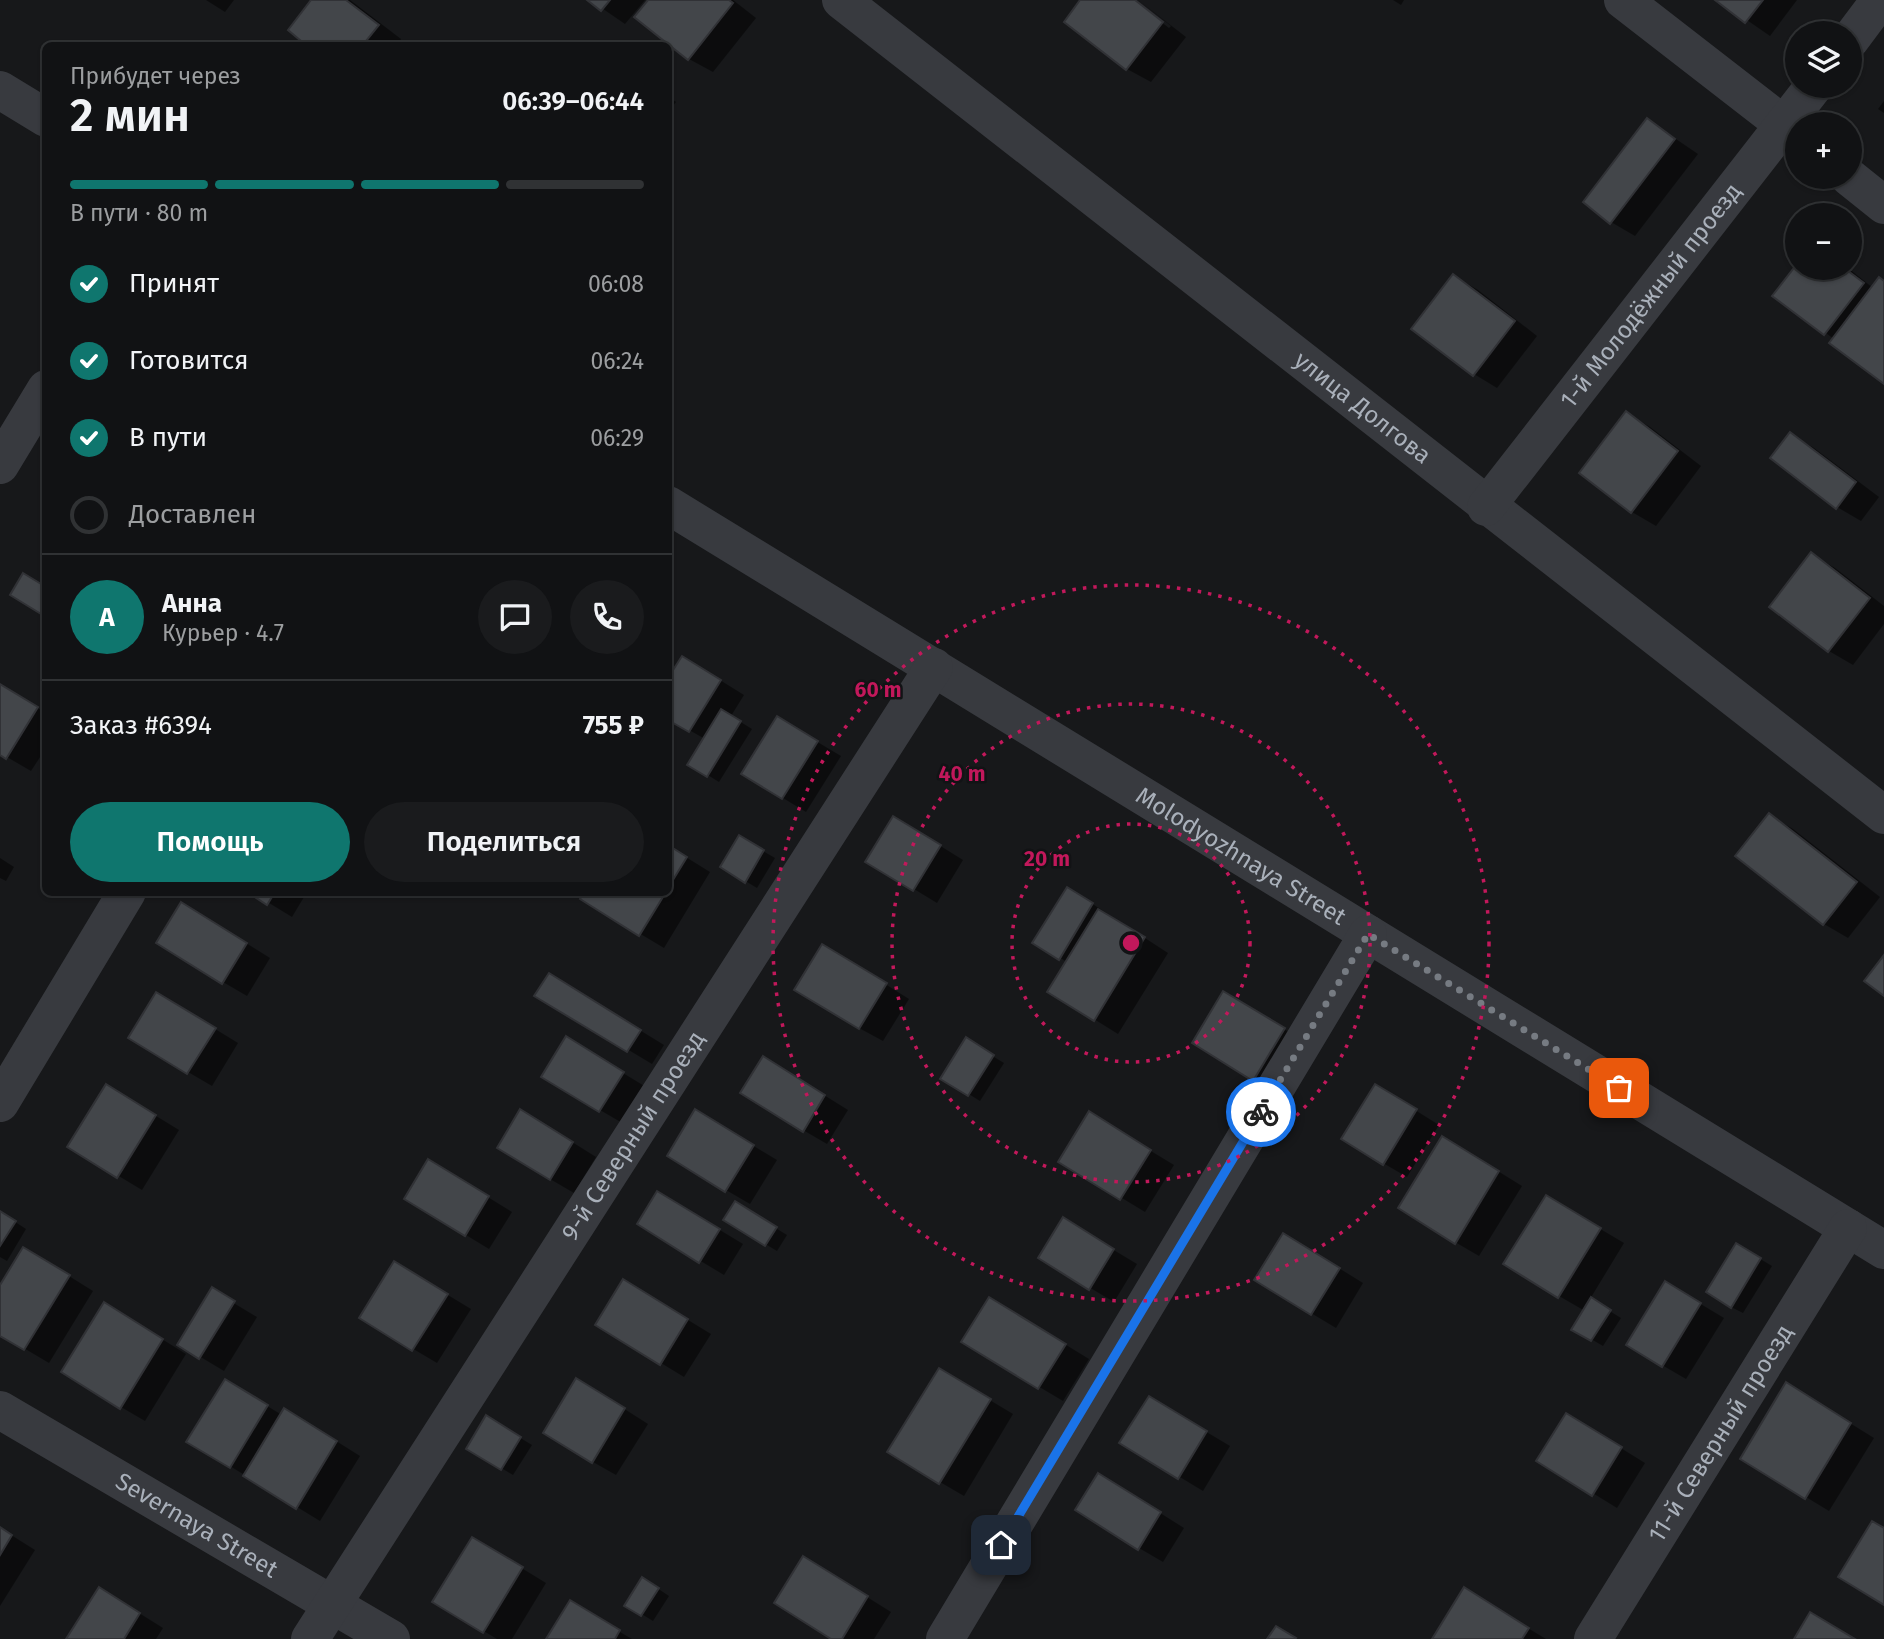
<!DOCTYPE html>
<html lang="ru">
<meta charset="utf-8">
<style>
body{margin:0;font-family:"Fira Sans",sans-serif;background:#1a1b1d;color:#f1f3f6;height:100vh;display:flex;flex-direction:column;font-size:26px;white-space:nowrap}
*{box-sizing:border-box;margin:0}
p{font-size:23px;color:#9c9ea0}
.icon{flex:none;width:38px;height:38px;fill:none;stroke:currentColor;stroke-width:2;stroke-linecap:round;stroke-linejoin:round}
.map{position:relative;flex:1;overflow:hidden}
.panel{position:absolute;left:42px;top:42px;width:630px;height:854px;display:flex;flex-direction:column;background:#111214;border-radius:10px;box-shadow:0 2px 5px #0004,0 0 0 2px #303234}
.panel>*{flex:none}
.fabs{position:absolute;left:1785px;top:21px;display:grid;gap:14px}
.fabs a{display:grid;place-items:center;width:77px;height:77px;border-radius:50%;background:#111214;box-shadow:0 2px 5px #0004,0 0 0 2px #303234;font-size:35px}
.pin{position:absolute;display:grid;place-items:center;width:60px;height:60px;color:#fff;margin:-30px;border-radius:14px;box-shadow:0 4px 10px #0006}
.courier{position:absolute;display:grid;place-items:center;width:70px;height:70px;margin:-35px;border:5px solid #1a73e8;border-radius:50%;background:#fff;color:#222;box-shadow:0 2px 9px #0007}
.overview em{font-style:normal;font-weight:600}
.overview div{display:flex;flex-direction:column-reverse}
.overview{display:flex;align-items:center;justify-content:space-between;height:119px;padding:0 28px}
h1{font-size:46px;font-weight:600;line-height:52px}
.bar{display:grid;grid-template-columns:repeat(4,1fr);gap:10px 7px;align-content:center;height:84px;padding:0 28px}
.bar i{height:9px;border-radius:5px;background:#303234}
.bar .on{background:#0f766e}
.bar p{grid-column:span 4}
.line{display:flex;align-items:center;gap:18px;padding:0 28px;border-top:2px solid #303234}
.line div{flex:1}
.round{display:grid;place-items:center;flex:none;width:74px;height:74px;border-radius:37px;background:#1a1b1d}
ol{padding:0 28px;list-style:none}
li{display:flex;align-items:center;gap:21px;height:77px}
li p{margin-inline-start:auto}
li .icon{padding:7px;border-radius:50%;background:#0f766e;color:#fff;stroke-width:4}
li:last-child{color:#9c9ea0}
li i{width:38px;height:38px;border:4px solid #303234;border-radius:50%}
.button{display:flex;gap:14px;margin-top:auto;padding:14px 28px}
.button a{flex:1;height:80px;border-radius:42px;background:#0f766e;color:#fff;font-size:28px;font-weight:600;line-height:80px;text-align:center}
.button a+a{background:#1a1b1d;color:#f1f3f6}
.map>svg:first-child{display:block}
.shadow{fill:#0007}
.building{fill:#43464a;stroke:#313236;stroke-width:2}
.lines{fill:none;stroke-linecap:round;stroke-linejoin:round}
.minor{stroke:#383a3f;stroke-width:38}
.done{stroke:#767b82;stroke-width:7;stroke-dasharray:0 12.6}
.route{stroke:#1a73e8;stroke-width:9}
.ring{fill:none;stroke:#c2185b;stroke-width:3.5;stroke-dasharray:3.5 7}
.labels{text-anchor:middle;stroke-width:5;stroke-linejoin:round;paint-order:stroke}
.street-label{font-size:24px;fill:#a9b0ba;stroke:#121315}
.centre{fill:#c2185b;stroke:#121315;stroke-width:3.5}
.ring-label{font-size:21px;text-anchor:middle;font-weight:bold;fill:#c2185b;stroke:#121315;stroke-width:5;stroke-linejoin:round;paint-order:stroke}
</style>
<div class="map">
<svg width="1884" height="1639" viewBox="0 0 1884 1639">
<rect width="100%" height="100%" fill="#17181a"/>
<g class="shadow">
<polygon points="206,0 234,0 225,12"/>
<polygon points="314,0 350,0 401,39 397,46 310,46"/>
<polygon points="590,0 645,0 625,24"/>
<polygon points="650,0 733,0 756,18 713,72 689,59 637,17"/>
<polygon points="1083,0 1132,0 1169,28 1171,26 1138,0 1186,37 1151,82 1127,69"/>
<polygon points="1393,0 1404,0 1401,5"/>
<polygon points="1718,0 1797,0 1770,36"/>
<polygon points="668,96 676,102 669,111 668,111"/>
<polygon points="1884,101 1884,113 1878,109"/>
<polygon points="1648,120 1698,154 1635,236 1611,222"/>
<polygon points="1797,267 1848,268 1873,288 1884,282 1884,382 1834,339 1775,296"/>
<polygon points="1454,276 1478,290 1537,336 1497,388 1474,374"/>
<polygon points="1626,413 1650,427 1701,466 1656,526 1632,512 1581,472"/>
<polygon points="1790,434 1814,448 1879,497 1861,521 1837,507"/>
<polygon points="1811,554 1835,568 1884,606 1884,624 1853,665 1829,651 1771,607"/>
<polygon points="707,672 744,695 731,716 752,729 719,782 690,764 705,739 668,718"/>
<polygon points="0,685 46,713 46,748 31,771 0,753"/>
<polygon points="777,718 841,756 806,812 783,798"/>
<polygon points="1769,815 1793,829 1880,897 1848,938 1824,924 1737,856"/>
<polygon points="918,832 963,860 937,903 914,889"/>
<polygon points="740,838 775,858 757,888 722,867"/>
<polygon points="668,846 710,872 664,948 582,899 586,892 668,892"/>
<polygon points="0,858 14,867 6,881 0,878"/>
<polygon points="251,892 307,892 292,917"/>
<polygon points="1091,903 1168,953 1118,1034 1049,991 1067,962 1034,942"/>
<polygon points="206,918 270,958 247,996 223,982"/>
<polygon points="847,960 909,999 883,1041 859,1028"/>
<polygon points="573,989 664,1045 652,1064 537,995"/>
<polygon points="1248,1007 1307,1043 1277,1093 1254,1079"/>
<polygon points="181,1008 238,1043 212,1086 130,1038"/>
<polygon points="966,1040 1004,1063 980,1101 943,1078"/>
<polygon points="590,1053 646,1087 624,1124 600,1110"/>
<polygon points="787,1072 848,1110 827,1144 803,1130"/>
<polygon points="130,1100 179,1130 142,1190 69,1146"/>
<polygon points="1399,1100 1439,1125 1407,1177 1383,1163"/>
<polygon points="545,1125 596,1157 574,1193 550,1179"/>
<polygon points="719,1125 777,1160 750,1204 726,1190"/>
<polygon points="1113,1128 1174,1165 1145,1212 1061,1161"/>
<polygon points="1467,1152 1522,1186 1479,1256 1455,1242"/>
<polygon points="452,1175 512,1212 489,1249 466,1235"/>
<polygon points="736,1204 787,1235 777,1251 726,1220"/>
<polygon points="682,1207 743,1244 724,1275 639,1224"/>
<polygon points="1570,1211 1624,1243 1590,1299 1621,1318 1603,1346 1574,1329 1585,1311 1559,1296"/>
<polygon points="0,1212 26,1229 7,1261 0,1257"/>
<polygon points="1087,1234 1137,1264 1114,1302 1040,1258"/>
<polygon points="1737,1245 1772,1266 1743,1313 1731,1307"/>
<polygon points="1308,1249 1363,1283 1336,1328 1256,1280"/>
<polygon points="48,1263 93,1291 49,1363 0,1334 0,1288"/>
<polygon points="418,1277 471,1309 437,1363 361,1318"/>
<polygon points="212,1290 257,1317 224,1371 179,1344"/>
<polygon points="647,1295 711,1334 684,1377 661,1363"/>
<polygon points="1689,1297 1724,1318 1686,1379 1662,1365"/>
<polygon points="1014,1313 1089,1359 1063,1401 964,1342"/>
<polygon points="128,1318 186,1354 145,1421 121,1407"/>
<polygon points="963,1384 1013,1414 964,1496 940,1482"/>
<polygon points="601,1394 648,1424 616,1475 593,1462"/>
<polygon points="249,1395 282,1415 309,1424 360,1456 320,1521 189,1441"/>
<polygon points="1811,1399 1874,1438 1829,1511 1806,1497"/>
<polygon points="1173,1412 1230,1446 1203,1491 1122,1442"/>
<polygon points="487,1418 532,1445 513,1475 468,1448"/>
<polygon points="1590,1429 1645,1463 1617,1508 1539,1460"/>
<polygon points="1122,1489 1184,1528 1163,1562 1139,1548"/>
<polygon points="0,1528 35,1550 0,1606"/>
<polygon points="497,1553 546,1583 512,1639 497,1639 434,1601"/>
<polygon points="827,1572 891,1612 874,1639 835,1639"/>
<polygon points="654,1586 669,1596 653,1621 627,1605"/>
<polygon points="123,1603 163,1628 156,1639 68,1639"/>
<polygon points="570,1603 632,1639 548,1639"/>
<polygon points="1488,1604 1546,1639 1434,1639"/>
</g>
<g class="building">
<polygon points="311,0 346,0 379,25 362,46 307,46 288,30"/>
<polygon points="587,0 610,0 601,11"/>
<polygon points="648,0 729,0 733,3 688,60 634,17"/>
<polygon points="1080,0 1135,0 1163,22 1126,70 1064,22"/>
<polygon points="1715,0 1763,0 1745,23"/>
<polygon points="1647,118 1675,139 1610,224 1583,202"/>
<polygon points="1797,264 1797,268 1844,268 1864,283 1824,335 1772,296"/>
<polygon points="1453,274 1515,321 1473,376 1411,329"/>
<polygon points="1879,277 1884,281 1884,384 1829,343"/>
<polygon points="1626,411 1678,451 1631,513 1579,473"/>
<polygon points="1790,432 1856,482 1836,509 1770,458"/>
<polygon points="1811,552 1870,598 1828,652 1769,607"/>
<polygon points="23,573 46,587 46,617 10,595"/>
<polygon points="682,656 721,680 689,732 668,720 668,678"/>
<polygon points="0,684 38,707 6,759 0,755"/>
<polygon points="721,709 741,721 707,777 687,765"/>
<polygon points="777,716 818,741 782,799 741,774"/>
<polygon points="1769,813 1857,882 1823,925 1735,856"/>
<polygon points="893,816 941,845 913,891 865,862"/>
<polygon points="739,835 764,850 745,883 720,867"/>
<polygon points="668,845 687,857 668,888"/>
<polygon points="1067,887 1093,903 1059,960 1032,943"/>
<polygon points="247,892 275,892 267,905"/>
<polygon points="584,892 666,892 639,936 580,899"/>
<polygon points="181,902 247,943 222,984 156,943"/>
<polygon points="1098,909 1145,937 1094,1021 1047,992"/>
<polygon points="822,944 887,983 859,1029 794,990"/>
<polygon points="1884,955 1884,996 1864,981"/>
<polygon points="549,973 641,1030 627,1052 534,996"/>
<polygon points="1223,991 1285,1028 1253,1081 1192,1043"/>
<polygon points="156,992 216,1028 187,1074 128,1038"/>
<polygon points="566,1036 624,1072 599,1112 541,1077"/>
<polygon points="966,1037 994,1055 968,1096 940,1079"/>
<polygon points="763,1056 825,1095 803,1132 740,1093"/>
<polygon points="106,1084 156,1115 117,1178 67,1147"/>
<polygon points="1375,1084 1417,1109 1383,1165 1341,1139"/>
<polygon points="520,1109 573,1142 550,1180 497,1148"/>
<polygon points="695,1109 754,1145 725,1192 667,1156"/>
<polygon points="1089,1111 1151,1150 1120,1200 1058,1162"/>
<polygon points="1442,1136 1499,1171 1455,1244 1398,1208"/>
<polygon points="428,1159 489,1196 465,1236 404,1199"/>
<polygon points="657,1191 720,1229 699,1263 637,1224"/>
<polygon points="1546,1195 1601,1228 1558,1298 1503,1264"/>
<polygon points="735,1201 777,1227 765,1246 723,1220"/>
<polygon points="0,1211 16,1221 0,1246"/>
<polygon points="1063,1217 1114,1249 1089,1290 1038,1258"/>
<polygon points="1283,1233 1340,1268 1311,1315 1254,1280"/>
<polygon points="1736,1243 1761,1258 1731,1308 1706,1292"/>
<polygon points="23,1247 70,1275 24,1350 0,1336 0,1285"/>
<polygon points="394,1261 448,1294 412,1351 359,1318"/>
<polygon points="623,1279 688,1319 660,1365 595,1325"/>
<polygon points="1665,1281 1701,1303 1662,1367 1626,1345"/>
<polygon points="212,1287 235,1301 199,1359 177,1345"/>
<polygon points="989,1297 1066,1344 1038,1389 961,1342"/>
<polygon points="1591,1297 1611,1310 1591,1341 1571,1330"/>
<polygon points="104,1302 163,1339 120,1409 61,1372"/>
<polygon points="939,1368 991,1399 939,1484 887,1452"/>
<polygon points="576,1378 625,1408 592,1463 543,1433"/>
<polygon points="225,1379 268,1405 230,1468 186,1442"/>
<polygon points="1786,1382 1851,1423 1805,1499 1740,1459"/>
<polygon points="1149,1396 1207,1431 1178,1479 1119,1443"/>
<polygon points="284,1408 337,1441 296,1509 243,1476"/>
<polygon points="1566,1413 1622,1447 1592,1496 1536,1461"/>
<polygon points="486,1415 521,1437 501,1470 466,1449"/>
<polygon points="1098,1473 1161,1512 1138,1550 1075,1510"/>
<polygon points="1872,1521 1884,1528 1884,1605 1838,1577"/>
<polygon points="0,1527 12,1535 0,1555"/>
<polygon points="472,1537 523,1567 483,1633 432,1602"/>
<polygon points="803,1556 868,1596 842,1639 831,1639 774,1603"/>
<polygon points="642,1577 659,1588 641,1616 624,1606"/>
<polygon points="99,1587 140,1613 124,1639 66,1639"/>
<polygon points="1464,1587 1529,1628 1522,1639 1432,1639"/>
<polygon points="570,1600 620,1630 615,1639 546,1639"/>
<polygon points="1810,1612 1855,1639 1794,1639"/>
<polygon points="1276,1626 1296,1638 1295,1639 1267,1639"/>
</g>
<g class="lines">
<g class="minor">
<path id="s1" d="M841,0L1884,815"/>
<polyline points="1623,0 1797,135"/>
<polyline points="1850,40 1880,0"/>
<polyline points="0,90 46,118"/>
<polyline points="1849,177 1884,205"/>
<polyline points="0,465 46,389"/>
<path id="s2" d="M668,505L1884,1250"/>
<path id="s3" d="M1486,507L1814,86"/>
<polyline points="0,1103 127,892"/>
<path id="s4" d="M0,1410L391,1639"/>
<path id="s5" d="M310,1639L934,667"/>
<polyline points="945,1639 1368,934"/>
<path id="s6" d="M1593,1639L1848,1228"/>
</g>
</g>
<g class="lines">
<polyline class="done" points="1261,1112 1368,934 1619,1088"/>
<polyline class="route" points="1001,1545 1261,1112"/>
</g>
<g class="ring">
<circle cx="1131" cy="943" r="119"/>
<circle cx="1131" cy="943" r="239"/>
<circle cx="1131" cy="943" r="358"/>
</g>
<g class="labels">
<g class="street-label">
<text dy="8" stroke="none"><textPath href="#s3" startOffset="268">1-й Молодёжный проезд</textPath></text>
<text dy="8" stroke="none"><textPath href="#s1" startOffset="662">улица Долгова</textPath></text>
<text dy="8" stroke="none"><textPath href="#s2" startOffset="672">Molodyozhnaya Street</textPath></text>
<text dy="8" stroke="none"><textPath href="#s5" startOffset="598">9-й Северный проезд</textPath></text>
<text dy="8" stroke="none"><textPath href="#s6" startOffset="242">11-й Северный проезд</textPath></text>
<text dy="8" stroke="none"><textPath href="#s4" startOffset="228">Severnaya Street</textPath></text>
</g>
</g>
<circle cx="1131" cy="943" r="10" class="centre"/>
<g class="ring-label">
<text x="878" y="697">60 m</text>
<text x="962" y="781">40 m</text>
<text x="1047" y="866">20 m</text>
</g>
</svg>
<div class="fabs">
<a><svg class="icon" aria-label="layers" viewBox="0 0 24 24"><path d="M12 4l9 5-9 5-9-5zM3 14l9 5 9-5"/></svg></a>
<a>+</a>
<a>−</a>
</div>
<div class="pin" style="left:1619px;top:1088px;background:#ea580c"><svg class="icon" aria-label="bag" viewBox="0 0 24 24"><path d="M5 8h14l-1 12H6zM9 8a3 3 0 0 1 6 0"/></svg></div>
<div class="pin" style="left:1001px;top:1545px;background:#1f2937"><svg class="icon" aria-label="home" viewBox="0 0 24 24"><path d="M3 11l9-7 9 7M6 9v11h12V9"/></svg></div>
<div class="courier" style="left:1261px;top:1112px"><svg class="icon" aria-label="bike" viewBox="0 0 24 24"><circle cx="6" cy="16" r="4"/><circle cx="18" cy="16" r="4"/><path d="M6 16l4-8h5l3 8M10 8l3 8H6M13 5h3"/></svg></div>
<section class="panel">
<div class="overview"><div><h1>2 мин</h1><p>Прибудет через</p></div><em>06:39–06:44</em></div>
<div class="bar"><i class="on"></i><i class="on"></i><i class="on"></i><i></i><p>В пути · 80 m</p></div>
<ol>
<li><svg class="icon" aria-label="check" viewBox="0 0 24 24"><path d="M5 12l5 5 9-10"/></svg>Принят<p>06:08</p></li>
<li><svg class="icon" aria-label="check" viewBox="0 0 24 24"><path d="M5 12l5 5 9-10"/></svg>Готовится<p>06:24</p></li>
<li><svg class="icon" aria-label="check" viewBox="0 0 24 24"><path d="M5 12l5 5 9-10"/></svg>В пути<p>06:29</p></li>
<li><i></i>Доставлен</li>
</ol>
<div class="line" style="height:126px"><b class="round" style="background:#0f766e;color:#fff">А</b><div><b>Анна</b><p>Курьер · 4.7</p></div><a class="round"><svg class="icon" aria-label="chat" viewBox="0 0 24 24"><path d="M4 5h16v11H9l-5 4z"/></svg></a><a class="round"><svg class="icon" aria-label="phone" viewBox="0 0 24 24"><path d="M5 4h4l2 5-3 2q2 4 5 5l2-3 5 2v4C11 20 4 13 5 4z"/></svg></a></div>
<div class="line" style="height:91px"><div>Заказ #6394</div><b>755 ₽</b></div>
<div class="button"><a>Помощь</a><a>Поделиться</a></div>
</section>
</div>
